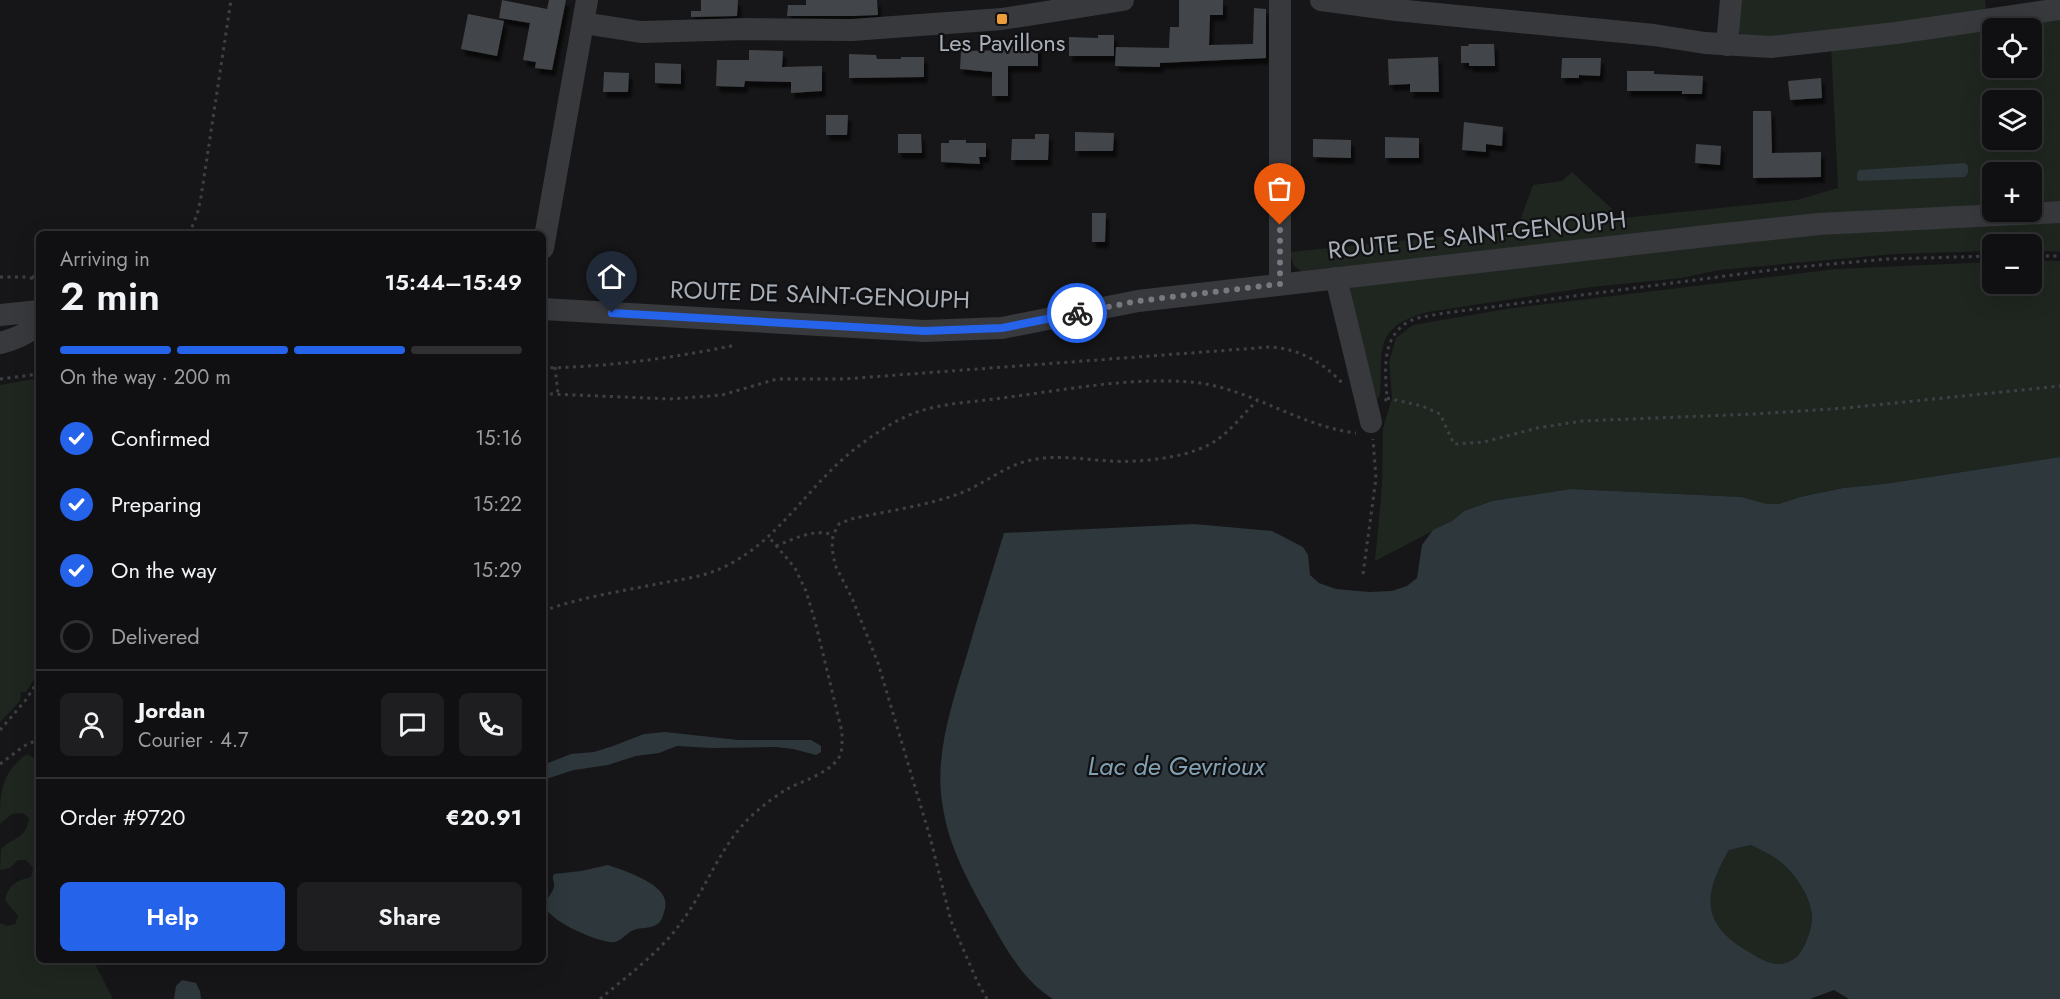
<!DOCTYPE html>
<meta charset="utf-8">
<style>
body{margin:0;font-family:Jost,sans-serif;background:#1e1e20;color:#f1f3f6;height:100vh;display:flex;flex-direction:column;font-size:22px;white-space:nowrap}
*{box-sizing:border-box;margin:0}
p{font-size:20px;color:#9c9d9f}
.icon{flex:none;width:33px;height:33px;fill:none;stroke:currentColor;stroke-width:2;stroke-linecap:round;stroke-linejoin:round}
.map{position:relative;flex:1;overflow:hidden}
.details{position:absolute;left:36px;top:231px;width:510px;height:732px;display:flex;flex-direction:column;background:#101012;border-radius:9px;box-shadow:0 6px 24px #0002,0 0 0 2px #303032}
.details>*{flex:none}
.buttons{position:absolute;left:1982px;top:18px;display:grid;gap:12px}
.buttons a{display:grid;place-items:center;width:60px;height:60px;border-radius:9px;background:#101012;box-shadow:0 6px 24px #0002,0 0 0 2px #303032;font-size:30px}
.pin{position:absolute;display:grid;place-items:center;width:51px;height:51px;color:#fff;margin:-62px -26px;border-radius:50% 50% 50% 0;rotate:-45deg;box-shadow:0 0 6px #0007}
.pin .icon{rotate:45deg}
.courier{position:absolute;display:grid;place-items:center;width:60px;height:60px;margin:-30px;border:4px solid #2563eb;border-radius:50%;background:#fff;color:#222;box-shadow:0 2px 8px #0007}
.head em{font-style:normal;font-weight:600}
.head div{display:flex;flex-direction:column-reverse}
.head{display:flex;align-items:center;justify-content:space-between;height:102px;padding:0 24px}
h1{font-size:39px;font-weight:600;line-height:45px}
.bar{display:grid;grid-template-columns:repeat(4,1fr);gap:9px 6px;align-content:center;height:72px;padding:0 24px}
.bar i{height:8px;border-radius:4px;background:#303032}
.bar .active{background:#2563eb}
.bar p{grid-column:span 4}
.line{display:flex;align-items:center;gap:15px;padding:0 24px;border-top:2px solid #303032}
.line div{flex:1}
.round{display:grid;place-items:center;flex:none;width:63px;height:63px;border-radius:9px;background:#1e1e20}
ol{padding:0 24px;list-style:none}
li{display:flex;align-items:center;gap:18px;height:66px}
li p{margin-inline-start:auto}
li .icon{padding:6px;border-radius:50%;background:#2563eb;color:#fff;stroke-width:4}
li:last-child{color:#9c9d9f}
li i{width:33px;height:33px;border:3px solid #303032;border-radius:50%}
.action{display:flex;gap:12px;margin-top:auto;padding:12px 24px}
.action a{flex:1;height:69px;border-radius:9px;background:#2563eb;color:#fff;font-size:24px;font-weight:600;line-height:69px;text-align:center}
.action a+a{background:#1e1e20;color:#f1f3f6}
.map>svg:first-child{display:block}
.green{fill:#1e261f;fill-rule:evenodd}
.water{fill:#2d373c;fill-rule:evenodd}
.building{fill:#434548;filter:url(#shadow)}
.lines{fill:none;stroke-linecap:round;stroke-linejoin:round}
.path{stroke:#3d4044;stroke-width:3;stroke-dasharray:3 4.5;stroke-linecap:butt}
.minor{stroke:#37393d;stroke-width:22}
.done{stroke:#767980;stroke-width:6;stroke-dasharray:0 10.8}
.route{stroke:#2563eb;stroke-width:8}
.poi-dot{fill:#ed9d3a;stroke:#111113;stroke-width:2}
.labels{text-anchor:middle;stroke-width:4.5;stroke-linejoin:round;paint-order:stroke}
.poi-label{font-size:24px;fill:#a9afb8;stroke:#111113}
.street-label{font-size:24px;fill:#a9afb8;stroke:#111113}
.water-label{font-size:26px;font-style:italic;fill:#81a0b2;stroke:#111113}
</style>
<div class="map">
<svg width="2060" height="999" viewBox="0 0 2060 999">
<defs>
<filter id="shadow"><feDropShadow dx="3.5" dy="6" stdDeviation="1.5" flood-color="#0009"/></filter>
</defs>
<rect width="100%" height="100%" fill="#161618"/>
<g class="green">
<polygon points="1737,0 1985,0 1986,10 1836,35 1751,39 1740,33 1735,16"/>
<path d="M2060,14V201L2031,202V172H1992V204L1725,226L1302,271L1294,266L1290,252L1517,229L1533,185L1562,181L1572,172L1612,209L1613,219L1797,200L1838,188L1831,46ZM1992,28H2031V68H1992ZM1992,100H2031V140H1992Z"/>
<path d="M2060,222V252L2031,250V244H1992V251L1894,254L1719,270L1681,278L1591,287L1428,312C1401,320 1382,328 1381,361C1380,373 1382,386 1379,398H1373L1346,295L1352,286L1787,235Z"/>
<polygon points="2031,261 2060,261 2060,457 1884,484 1843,488 1800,497 1779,504 1767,504 1742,497 1572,489 1492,501 1464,511 1452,521 1375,561 1382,486 1383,428 1392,398 1389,362 1396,338 1413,325 1506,309 1836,269 1992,262 1992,284 2031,284"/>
<polygon points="39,378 39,671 26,692 21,692 20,701 0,722 0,385"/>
<path d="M27,754L34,758C36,763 38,768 37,773C37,783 33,792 39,802V960H93L113,999H0V923L7,926L15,924L18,916L5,900C9,884 16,881 31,877L33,868L26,860H18L10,868L0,870L1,849C15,836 26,839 29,818L23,813L12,814L0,824C0,793 0,774 27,754Z"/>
<path d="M1751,845C1759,849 1768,853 1775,858C1792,869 1810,894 1812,915C1813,923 1809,934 1806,942C1802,952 1796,960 1785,963C1773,967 1761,959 1751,953C1701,925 1702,896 1729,850Z"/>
</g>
<g class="water">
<polygon points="1965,163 1968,166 1968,173 1965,177 1860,181 1857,180 1857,174 1859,170"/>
<path d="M2060,457V999H1849L1834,990L1810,999H1053C1023,981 1005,947 988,917C969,883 949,847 943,808C933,756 953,701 968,651C979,612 992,573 1004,533L1194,524L1272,531L1303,547L1308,555L1310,575L1319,583L1336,589L1369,592L1392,591L1407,586L1417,578L1422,545L1433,530L1452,521L1464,511L1492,501L1571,489L1742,497L1767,504H1779L1800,497L1843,488L1884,484ZM1751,845C1759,849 1768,853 1775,858C1792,869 1810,894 1812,915C1813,923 1809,934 1806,942C1802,952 1796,960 1785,963C1773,967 1761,959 1751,953C1701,925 1702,896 1729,850Z"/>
<polygon points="665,732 738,740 811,740 821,746 821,752 816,755 793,749 776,747 712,748 677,746 659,753 636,756 608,765 574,770 543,780 543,765 571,754 594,752 613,746 644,734"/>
<path d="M608,865C625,871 672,885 665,909C663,915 662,922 656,925C649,929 641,927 634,930C627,932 623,940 615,942C601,944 551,922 546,908C544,901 552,894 554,887C555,881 551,880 554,874L581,871Z"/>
<polygon points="182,980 196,983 200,991 201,999 174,999 176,986"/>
</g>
<g class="building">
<polygon points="502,0 547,9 549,0 566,0 552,70 535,68 536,62 523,60 530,23 499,18"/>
<polygon points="701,0 738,0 737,16 691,17 691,11 701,11"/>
<polygon points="806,0 877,0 878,15 852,16 787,16 788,5 806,5"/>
<polygon points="1179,0 1223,0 1223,15 1210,15 1209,45 1253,44 1254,8 1266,9 1266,58 1160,63 1160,67 1115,66 1116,47 1169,48 1170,27 1179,27"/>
<polygon points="468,14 504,21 497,56 461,49"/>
<polygon points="1098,35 1114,35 1114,56 1069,56 1069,37 1098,38"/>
<polygon points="1468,44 1494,44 1495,66 1469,66 1469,63 1461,63 1461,46 1469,46"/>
<polygon points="1008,46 1038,46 1038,66 1008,66 1008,96 992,96 992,72 960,69 961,51 1008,50"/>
<polygon points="749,50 783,51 782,67 822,66 822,91 791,93 791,82 745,81 744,87 716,86 717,60 749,60"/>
<polygon points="849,54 876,55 877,59 901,59 901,57 924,57 924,77 849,78"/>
<polygon points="1438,57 1439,92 1410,92 1410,84 1389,85 1388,59"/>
<polygon points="1562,58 1601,58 1600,76 1579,75 1579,78 1561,78"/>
<polygon points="655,63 681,64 681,84 655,83"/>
<polygon points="1627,71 1654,71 1654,74 1703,76 1702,94 1682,94 1682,91 1627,91"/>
<polygon points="604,72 629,73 628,92 603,92"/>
<polygon points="1821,78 1822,98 1790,100 1788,81"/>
<polygon points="1753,111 1771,111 1772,153 1821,152 1821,177 1753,178"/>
<polygon points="826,115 848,115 847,135 826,135"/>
<polygon points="1464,122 1503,127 1502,146 1486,144 1486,152 1462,150"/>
<polygon points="1075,132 1114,133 1113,151 1075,151"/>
<polygon points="898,134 921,134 922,153 898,153"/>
<polygon points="1035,134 1049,134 1048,160 1011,160 1012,139 1035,139"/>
<polygon points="1385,137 1419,138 1419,158 1385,158"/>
<polygon points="1313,139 1351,140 1351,158 1313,157"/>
<polygon points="949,140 966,140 966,143 986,143 986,157 979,157 980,164 941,162 941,143 949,143"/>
<polygon points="1696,144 1721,146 1720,165 1695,163"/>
<polygon points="1092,213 1106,213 1105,242 1092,242"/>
</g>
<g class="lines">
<g class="path">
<polyline points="189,234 197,215 201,197 231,0"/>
<polyline points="2031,256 2060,256"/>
<polyline points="0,277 27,277 39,280"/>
<polyline points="32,277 39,276"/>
<polyline points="555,367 558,394"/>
<path d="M543,368C608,367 673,358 736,345"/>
<polyline points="0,379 39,374"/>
<path d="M543,397L551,394L670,399L722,395L777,379H844L1270,347C1297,348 1323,362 1342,383"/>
<polyline points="1387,398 1422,406 1440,414 1454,444 1484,442 1537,428 1582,421 1754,414 1846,408 2060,386"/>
<path d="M1385,401L1387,398C1385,370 1381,336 1410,321C1418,317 1430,316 1438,314L1786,268L1887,259L1992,256"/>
<path d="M776,546C794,539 814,528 833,535"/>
<polyline points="1363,574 1376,478 1373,439"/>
<path d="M543,611C581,597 623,591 662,583C684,579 708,576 728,565C779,539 808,487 851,452C870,437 894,420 917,412C943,403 974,402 1002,398C1064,390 1129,377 1191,382C1249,387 1298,426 1356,433"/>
<polyline points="0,730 25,701 39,680"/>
<polyline points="0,764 24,746 39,739"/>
<path d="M600,999C627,976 659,953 680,924C708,887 721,841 757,811C766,803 777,795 787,789C802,781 827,774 838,759C843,752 842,741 842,732L815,621L806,591L795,568L768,536"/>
<path d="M987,999L977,981L951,921L930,837L878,663L852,598L835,565L832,548L833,535L839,524L851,519C887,511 926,506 961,493C984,484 1003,467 1027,461C1054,454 1080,459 1108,461C1140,463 1197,458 1222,436C1235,426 1245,412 1257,401"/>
</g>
<g class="minor">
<polyline points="1321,0 1396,10 1654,35 1705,43 1771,47 1896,33 2060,9"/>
<polyline points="583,23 641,32 746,29 852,30 1002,19 1123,0"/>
<polyline points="1727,45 1731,0"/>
<polyline points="543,248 587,0"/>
<polyline points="1336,278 1371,422"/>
<polyline points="1280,284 1280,0"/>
<polyline points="543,309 924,331 1002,328 1138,301 1715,235 1819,224 2060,212"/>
<polyline points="0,315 39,311"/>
<path d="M0,343C15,339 29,334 39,321"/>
</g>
</g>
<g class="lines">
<polyline class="done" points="1077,313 1138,301 1280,284 1280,225"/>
<polyline class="route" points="612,313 924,331 1002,328 1077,313"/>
</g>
<rect class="poi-dot" x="996" y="13" width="12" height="12" rx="3"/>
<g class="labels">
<g class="poi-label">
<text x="1002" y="51">Les Pavillons</text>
</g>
<g class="street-label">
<text transform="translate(1477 235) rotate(-6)" y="8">ROUTE DE SAINT-GENOUPH</text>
<text transform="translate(820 295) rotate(2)" y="8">ROUTE DE SAINT-GENOUPH</text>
</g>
<g class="water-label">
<text x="1176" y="775">Lac de Gevrioux</text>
</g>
</g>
</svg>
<div class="buttons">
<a><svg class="icon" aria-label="locate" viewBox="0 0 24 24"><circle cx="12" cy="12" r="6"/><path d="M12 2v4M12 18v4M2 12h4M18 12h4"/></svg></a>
<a><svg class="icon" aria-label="layers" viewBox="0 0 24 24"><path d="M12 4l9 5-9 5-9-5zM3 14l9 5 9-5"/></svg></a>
<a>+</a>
<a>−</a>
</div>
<div class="pin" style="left:1280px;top:225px;background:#ea580c"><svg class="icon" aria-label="bag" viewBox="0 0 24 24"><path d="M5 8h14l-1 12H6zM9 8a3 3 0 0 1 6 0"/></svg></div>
<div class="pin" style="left:612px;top:313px;background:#1f2937"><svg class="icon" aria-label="home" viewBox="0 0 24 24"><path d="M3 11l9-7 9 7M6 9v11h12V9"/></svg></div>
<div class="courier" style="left:1077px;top:313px"><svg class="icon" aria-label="bike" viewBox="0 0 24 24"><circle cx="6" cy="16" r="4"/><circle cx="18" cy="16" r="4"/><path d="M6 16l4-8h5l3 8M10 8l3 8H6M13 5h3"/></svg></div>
<section class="details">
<div class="head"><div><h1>2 min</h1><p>Arriving in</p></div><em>15:44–15:49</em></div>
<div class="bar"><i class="active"></i><i class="active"></i><i class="active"></i><i></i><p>On the way · 200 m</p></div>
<ol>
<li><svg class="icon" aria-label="check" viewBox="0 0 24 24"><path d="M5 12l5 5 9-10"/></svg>Confirmed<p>15:16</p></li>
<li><svg class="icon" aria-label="check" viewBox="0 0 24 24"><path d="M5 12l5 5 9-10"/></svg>Preparing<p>15:22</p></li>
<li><svg class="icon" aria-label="check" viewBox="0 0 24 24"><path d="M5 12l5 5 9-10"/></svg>On the way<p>15:29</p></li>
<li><i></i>Delivered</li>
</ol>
<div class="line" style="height:108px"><a class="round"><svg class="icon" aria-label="person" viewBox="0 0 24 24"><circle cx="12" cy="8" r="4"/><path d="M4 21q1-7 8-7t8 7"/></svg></a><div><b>Jordan</b><p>Courier · 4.7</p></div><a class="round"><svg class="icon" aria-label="chat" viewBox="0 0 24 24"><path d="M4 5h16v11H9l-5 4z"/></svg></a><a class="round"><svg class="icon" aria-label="phone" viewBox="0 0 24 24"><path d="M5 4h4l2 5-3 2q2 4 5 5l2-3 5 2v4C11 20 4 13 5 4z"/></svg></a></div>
<div class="line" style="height:78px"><div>Order #9720</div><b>€20.91</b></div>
<div class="action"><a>Help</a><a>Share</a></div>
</section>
</div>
